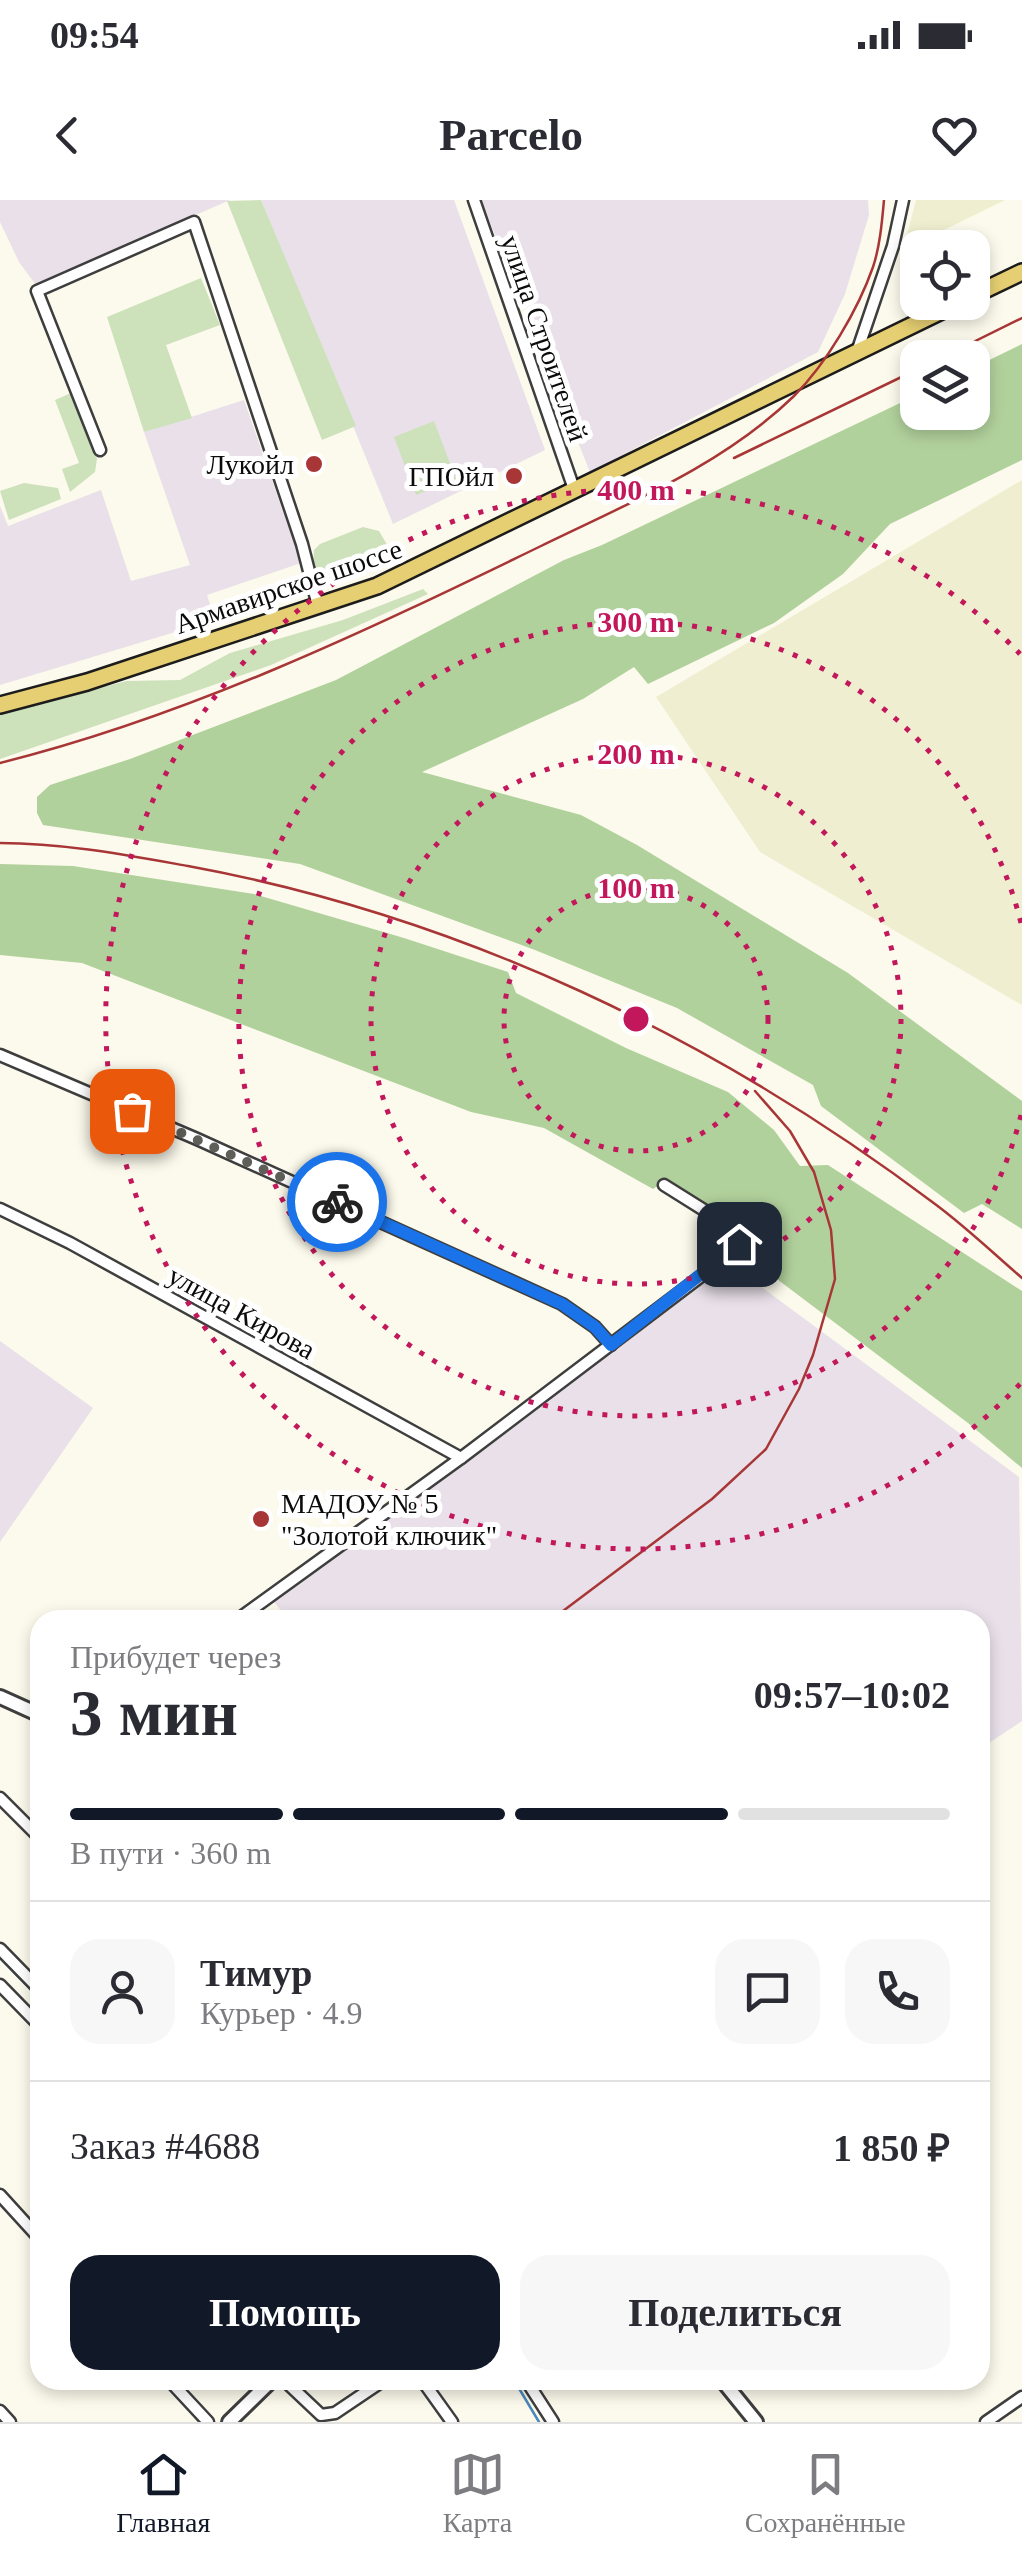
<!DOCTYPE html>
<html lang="ru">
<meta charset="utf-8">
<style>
body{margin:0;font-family:Georgia,serif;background:#f7f7f7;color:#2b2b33;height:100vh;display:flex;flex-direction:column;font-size:38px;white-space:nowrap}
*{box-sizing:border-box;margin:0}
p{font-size:32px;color:#7c7c81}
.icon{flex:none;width:55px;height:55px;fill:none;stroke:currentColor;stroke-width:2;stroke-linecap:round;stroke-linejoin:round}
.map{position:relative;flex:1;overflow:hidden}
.panel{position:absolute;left:30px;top:1410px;width:960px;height:780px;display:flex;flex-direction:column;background:#fff;border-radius:30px;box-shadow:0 5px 15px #0003}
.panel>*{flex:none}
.buttons{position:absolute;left:900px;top:30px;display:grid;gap:20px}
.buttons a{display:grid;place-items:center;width:90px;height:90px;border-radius:20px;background:#fff;box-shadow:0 5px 15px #0003;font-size:50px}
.pin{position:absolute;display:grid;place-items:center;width:85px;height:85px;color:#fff;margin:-42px;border-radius:20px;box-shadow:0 5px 15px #0006}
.courier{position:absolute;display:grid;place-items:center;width:100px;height:100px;margin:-50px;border:8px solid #1a73e8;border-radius:50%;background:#fff;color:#222;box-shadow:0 2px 12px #0007}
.summary em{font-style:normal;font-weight:700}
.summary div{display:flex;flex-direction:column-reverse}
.summary{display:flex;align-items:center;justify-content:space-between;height:170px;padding:0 40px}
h1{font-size:65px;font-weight:700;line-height:75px}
.bar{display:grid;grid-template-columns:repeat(4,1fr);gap:15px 10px;align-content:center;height:120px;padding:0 40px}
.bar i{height:12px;border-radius:8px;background:#e1e1e2}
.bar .active{background:#111827}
.bar p{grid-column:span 4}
.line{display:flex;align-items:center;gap:25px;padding:0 40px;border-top:2px solid #e1e1e2}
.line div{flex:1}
.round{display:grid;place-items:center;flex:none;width:105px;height:105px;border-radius:30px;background:#f7f7f7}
.primary-button{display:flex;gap:20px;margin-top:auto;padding:20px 40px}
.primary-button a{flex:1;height:115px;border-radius:30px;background:#111827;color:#fff;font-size:40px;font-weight:700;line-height:115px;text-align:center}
.primary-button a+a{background:#f7f7f7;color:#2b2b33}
.status{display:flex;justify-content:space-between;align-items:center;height:70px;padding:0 50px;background:#fff;direction:ltr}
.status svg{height:28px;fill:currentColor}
header{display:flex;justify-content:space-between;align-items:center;height:130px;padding:0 40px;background:#fff;font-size:45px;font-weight:700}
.dock{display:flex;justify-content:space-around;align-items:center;height:140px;border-top:2px solid #e1e1e2;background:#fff;font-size:28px;color:#7c7c81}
.dock a{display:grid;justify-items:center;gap:5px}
.dock .active{color:#111827}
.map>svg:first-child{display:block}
.industrial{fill:#e9e0e9}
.farmland{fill:#efeed0}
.green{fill:#cde2bb}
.forest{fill:#b1d19c}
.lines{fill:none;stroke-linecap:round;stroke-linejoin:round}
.stream{stroke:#4888bb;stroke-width:2.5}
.minor-casing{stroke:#3e3e3e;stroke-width:15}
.tertiary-casing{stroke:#3e3e3e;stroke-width:18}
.primary-casing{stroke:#1c1c1c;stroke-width:20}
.minor{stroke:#fff;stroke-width:10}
.tertiary{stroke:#fff;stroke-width:12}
.primary{stroke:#e6cf72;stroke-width:15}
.rail{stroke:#a83637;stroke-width:2.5}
.done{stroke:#5f5f5a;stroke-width:10;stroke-dasharray:0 18}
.route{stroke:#1a73e8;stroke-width:12}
.ring{fill:none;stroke:#c2185b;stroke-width:5;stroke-dasharray:5 10}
.poi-dot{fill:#a83637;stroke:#fff;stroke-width:4}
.labels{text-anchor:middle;stroke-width:10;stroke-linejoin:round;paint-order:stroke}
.street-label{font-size:28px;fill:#0b0b0b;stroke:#fff}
.poi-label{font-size:28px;fill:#0b0b0b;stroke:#fff;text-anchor:end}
.centre{fill:#c2185b;stroke:#fff;stroke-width:5}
.ring-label{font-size:30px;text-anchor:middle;font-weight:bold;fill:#c2185b;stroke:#fff;stroke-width:10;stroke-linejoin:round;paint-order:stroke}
</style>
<div class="status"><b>09:54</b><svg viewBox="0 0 49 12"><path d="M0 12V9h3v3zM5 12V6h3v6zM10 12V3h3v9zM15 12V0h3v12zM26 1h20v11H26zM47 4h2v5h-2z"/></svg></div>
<header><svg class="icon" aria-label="back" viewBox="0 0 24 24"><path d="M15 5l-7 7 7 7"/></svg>Parcelo<svg class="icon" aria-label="heart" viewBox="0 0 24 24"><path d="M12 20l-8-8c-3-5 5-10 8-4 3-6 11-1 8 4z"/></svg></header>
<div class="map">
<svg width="1022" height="2222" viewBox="0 0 1022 2222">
<rect width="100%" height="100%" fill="#fcfaec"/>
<g class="industrial">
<polygon points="0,0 230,0 36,85 19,62 0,22"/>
<polygon points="261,0 454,0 545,250 393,324"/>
<polygon points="481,0 868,0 869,15 845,94 818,152 590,272"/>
<polygon points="244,200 301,363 207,395 215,420 0,485 0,306 8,326 101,290 131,381 190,365 144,232"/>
<polygon points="730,1064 1019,1277 1022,1521 980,1549 980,1420 289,1420 274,1402"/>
<polygon points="0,1141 93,1208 0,1342"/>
</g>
<g class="farmland">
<polygon points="916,0 1005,0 903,50"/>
<polygon points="1022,280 1022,805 760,652 656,497"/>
</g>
<g class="green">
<polygon points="261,0 356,226 322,240 227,1"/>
<polygon points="201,78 220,125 166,145 192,218 144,232 107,117"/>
<polygon points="71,193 97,259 95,272 70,292 62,269 79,263 55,200"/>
<polygon points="434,221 456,279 416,295 394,237"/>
<polygon points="24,283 58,288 61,299 9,320 0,291"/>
<polygon points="363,327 379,331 389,348 390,359 322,388 313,365 314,350 320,344"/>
<polygon points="423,389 428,394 271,465 0,559 0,515 126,481 180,480 230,453 343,420"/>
</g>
<g class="forest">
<polygon points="1022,144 1022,260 890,324 843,374 774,423 648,484 634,467 583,499 422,572 581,615 637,645 848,773 1022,901 1022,1029 982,1004 964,1013 821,906 813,885 677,808 535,750 300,664 43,625 37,613 37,597 50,585 130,559 336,480 564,360 602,345 917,195 918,212 972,212 973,168"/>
<polygon points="0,664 73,666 254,694 404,738 508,772 516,793 626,848 728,892 774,930 800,966 828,965 1022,1091 1022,1268 968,1223 745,1055 738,1028 666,980 653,989 544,928 471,912 82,763 0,755"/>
</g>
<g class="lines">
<g class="stream">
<polyline points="0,1758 40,1799"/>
<polyline points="514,2180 539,2222"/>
</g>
<g class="minor-casing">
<g id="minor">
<polyline points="474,0 574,289"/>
<polyline points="857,152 893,46 903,0"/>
<polyline points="100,250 37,91 194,22 302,344 318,406"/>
<polyline points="0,855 197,939 562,1104 595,1127 611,1145"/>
<polyline points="0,1009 70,1043 461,1258"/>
<polyline points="237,1420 461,1258 725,1058 739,1044 731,1027 664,985"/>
<polyline points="0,1598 40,1638"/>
<polyline points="0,1749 40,1790"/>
<polyline points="0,1785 40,1826"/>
<polyline points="0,1995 40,2039"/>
<polyline points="169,2180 208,2222"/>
<polyline points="284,2180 321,2215 335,2213 384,2180"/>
<polyline points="422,2180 452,2222"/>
<polyline points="526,2180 553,2222"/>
<polyline points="0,2211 10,2222"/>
<polyline points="986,2222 1022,2197"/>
</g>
</g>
<g class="tertiary-casing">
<g id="tertiary">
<polyline points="0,1497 40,1515"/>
<polyline points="722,2180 756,2222"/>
<polyline points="229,2222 272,2180"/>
</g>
</g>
<g class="primary-casing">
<g id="primary">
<polyline points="972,96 1022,72"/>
<polyline points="0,505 87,482 377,386 960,102"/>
</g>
</g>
<use href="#minor" class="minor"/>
<use href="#tertiary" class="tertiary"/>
<use href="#primary" class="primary"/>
<g class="rail">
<polyline points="941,158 1022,118"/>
<polyline points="734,258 918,169"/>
<path d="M0,563C189,516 366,431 541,346C629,303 723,265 794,196C826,164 858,110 873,67C880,46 882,22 884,0"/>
<path d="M0,643C63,643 126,655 188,666C460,716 715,838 935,1004C966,1027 993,1053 1022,1078"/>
<polyline points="551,1420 712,1299 766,1249 799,1189 813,1155 835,1079 831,1030 814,972 790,931 755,891"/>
</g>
</g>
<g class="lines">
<polyline class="done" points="132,911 337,1002"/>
<polyline class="route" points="337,1002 562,1104 595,1127 611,1145 739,1044"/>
</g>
<g class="ring">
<circle cx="636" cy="819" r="132"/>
<circle cx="636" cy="819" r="265"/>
<path d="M1021 915A397 397 0 1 1 1021 723"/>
<path d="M1020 1184A530 530 0 1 1 1020 454"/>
</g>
<g class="poi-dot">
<circle cx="314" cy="264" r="10"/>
<circle cx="514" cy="276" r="10"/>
<circle cx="261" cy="1319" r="10"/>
</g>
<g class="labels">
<g class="street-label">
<text transform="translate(545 138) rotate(71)" y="10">улица Строителей</text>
<text transform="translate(288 386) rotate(-19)" y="10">Армавирское шоссе</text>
<text transform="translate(242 1112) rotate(29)" y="10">улица Кирова</text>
</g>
<g class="poi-label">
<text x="294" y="274">Лукойл</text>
<text x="494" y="286">ГПОйл</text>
<text x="281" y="1313" text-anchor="start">МАДОУ № 5<tspan x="281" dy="32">"Золотой ключик"</tspan></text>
</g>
</g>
<circle cx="636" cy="819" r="15" class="centre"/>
<g class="ring-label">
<text x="636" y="300">400 m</text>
<text x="636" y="432">300 m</text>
<text x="636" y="564">200 m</text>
<text x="636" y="698">100 m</text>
</g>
</svg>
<div class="buttons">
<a><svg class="icon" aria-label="locate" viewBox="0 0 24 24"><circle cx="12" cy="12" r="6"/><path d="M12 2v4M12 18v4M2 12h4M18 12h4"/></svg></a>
<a><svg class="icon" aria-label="layers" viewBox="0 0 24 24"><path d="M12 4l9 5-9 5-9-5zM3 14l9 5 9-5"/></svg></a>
</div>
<div class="pin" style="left:132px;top:911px;background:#ea580c"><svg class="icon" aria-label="bag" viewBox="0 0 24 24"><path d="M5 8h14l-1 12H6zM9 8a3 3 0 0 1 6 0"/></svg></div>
<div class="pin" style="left:739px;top:1044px;background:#1f2937"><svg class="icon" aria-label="home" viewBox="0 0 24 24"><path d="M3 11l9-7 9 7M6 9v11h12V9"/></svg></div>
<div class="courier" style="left:337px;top:1002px"><svg class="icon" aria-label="bike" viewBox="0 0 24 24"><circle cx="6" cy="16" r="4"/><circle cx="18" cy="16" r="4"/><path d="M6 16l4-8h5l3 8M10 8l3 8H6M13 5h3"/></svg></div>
<section class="panel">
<div class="summary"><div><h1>3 мин</h1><p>Прибудет через</p></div><em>09:57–10:02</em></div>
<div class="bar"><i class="active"></i><i class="active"></i><i class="active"></i><i></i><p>В пути · 360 m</p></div>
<div class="line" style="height:180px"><a class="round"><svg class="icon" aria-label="person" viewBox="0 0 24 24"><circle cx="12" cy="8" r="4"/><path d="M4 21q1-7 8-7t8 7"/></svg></a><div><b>Тимур</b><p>Курьер · 4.9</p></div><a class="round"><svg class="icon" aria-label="chat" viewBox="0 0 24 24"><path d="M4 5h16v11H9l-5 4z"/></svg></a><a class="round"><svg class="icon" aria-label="phone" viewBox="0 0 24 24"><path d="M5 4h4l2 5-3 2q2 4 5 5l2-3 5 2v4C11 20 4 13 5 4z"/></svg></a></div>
<div class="line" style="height:130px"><div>Заказ #4688</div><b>1 850 ₽</b></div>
<div class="primary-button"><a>Помощь</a><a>Поделиться</a></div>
</section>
</div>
<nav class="dock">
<a class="active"><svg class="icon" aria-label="home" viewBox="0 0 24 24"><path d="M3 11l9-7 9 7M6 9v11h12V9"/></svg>Главная</a>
<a><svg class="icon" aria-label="map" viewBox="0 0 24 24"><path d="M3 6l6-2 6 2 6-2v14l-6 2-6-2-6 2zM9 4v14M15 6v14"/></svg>Карта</a>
<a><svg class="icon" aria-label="saved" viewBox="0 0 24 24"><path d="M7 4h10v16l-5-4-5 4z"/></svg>Сохранённые</a>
</nav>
